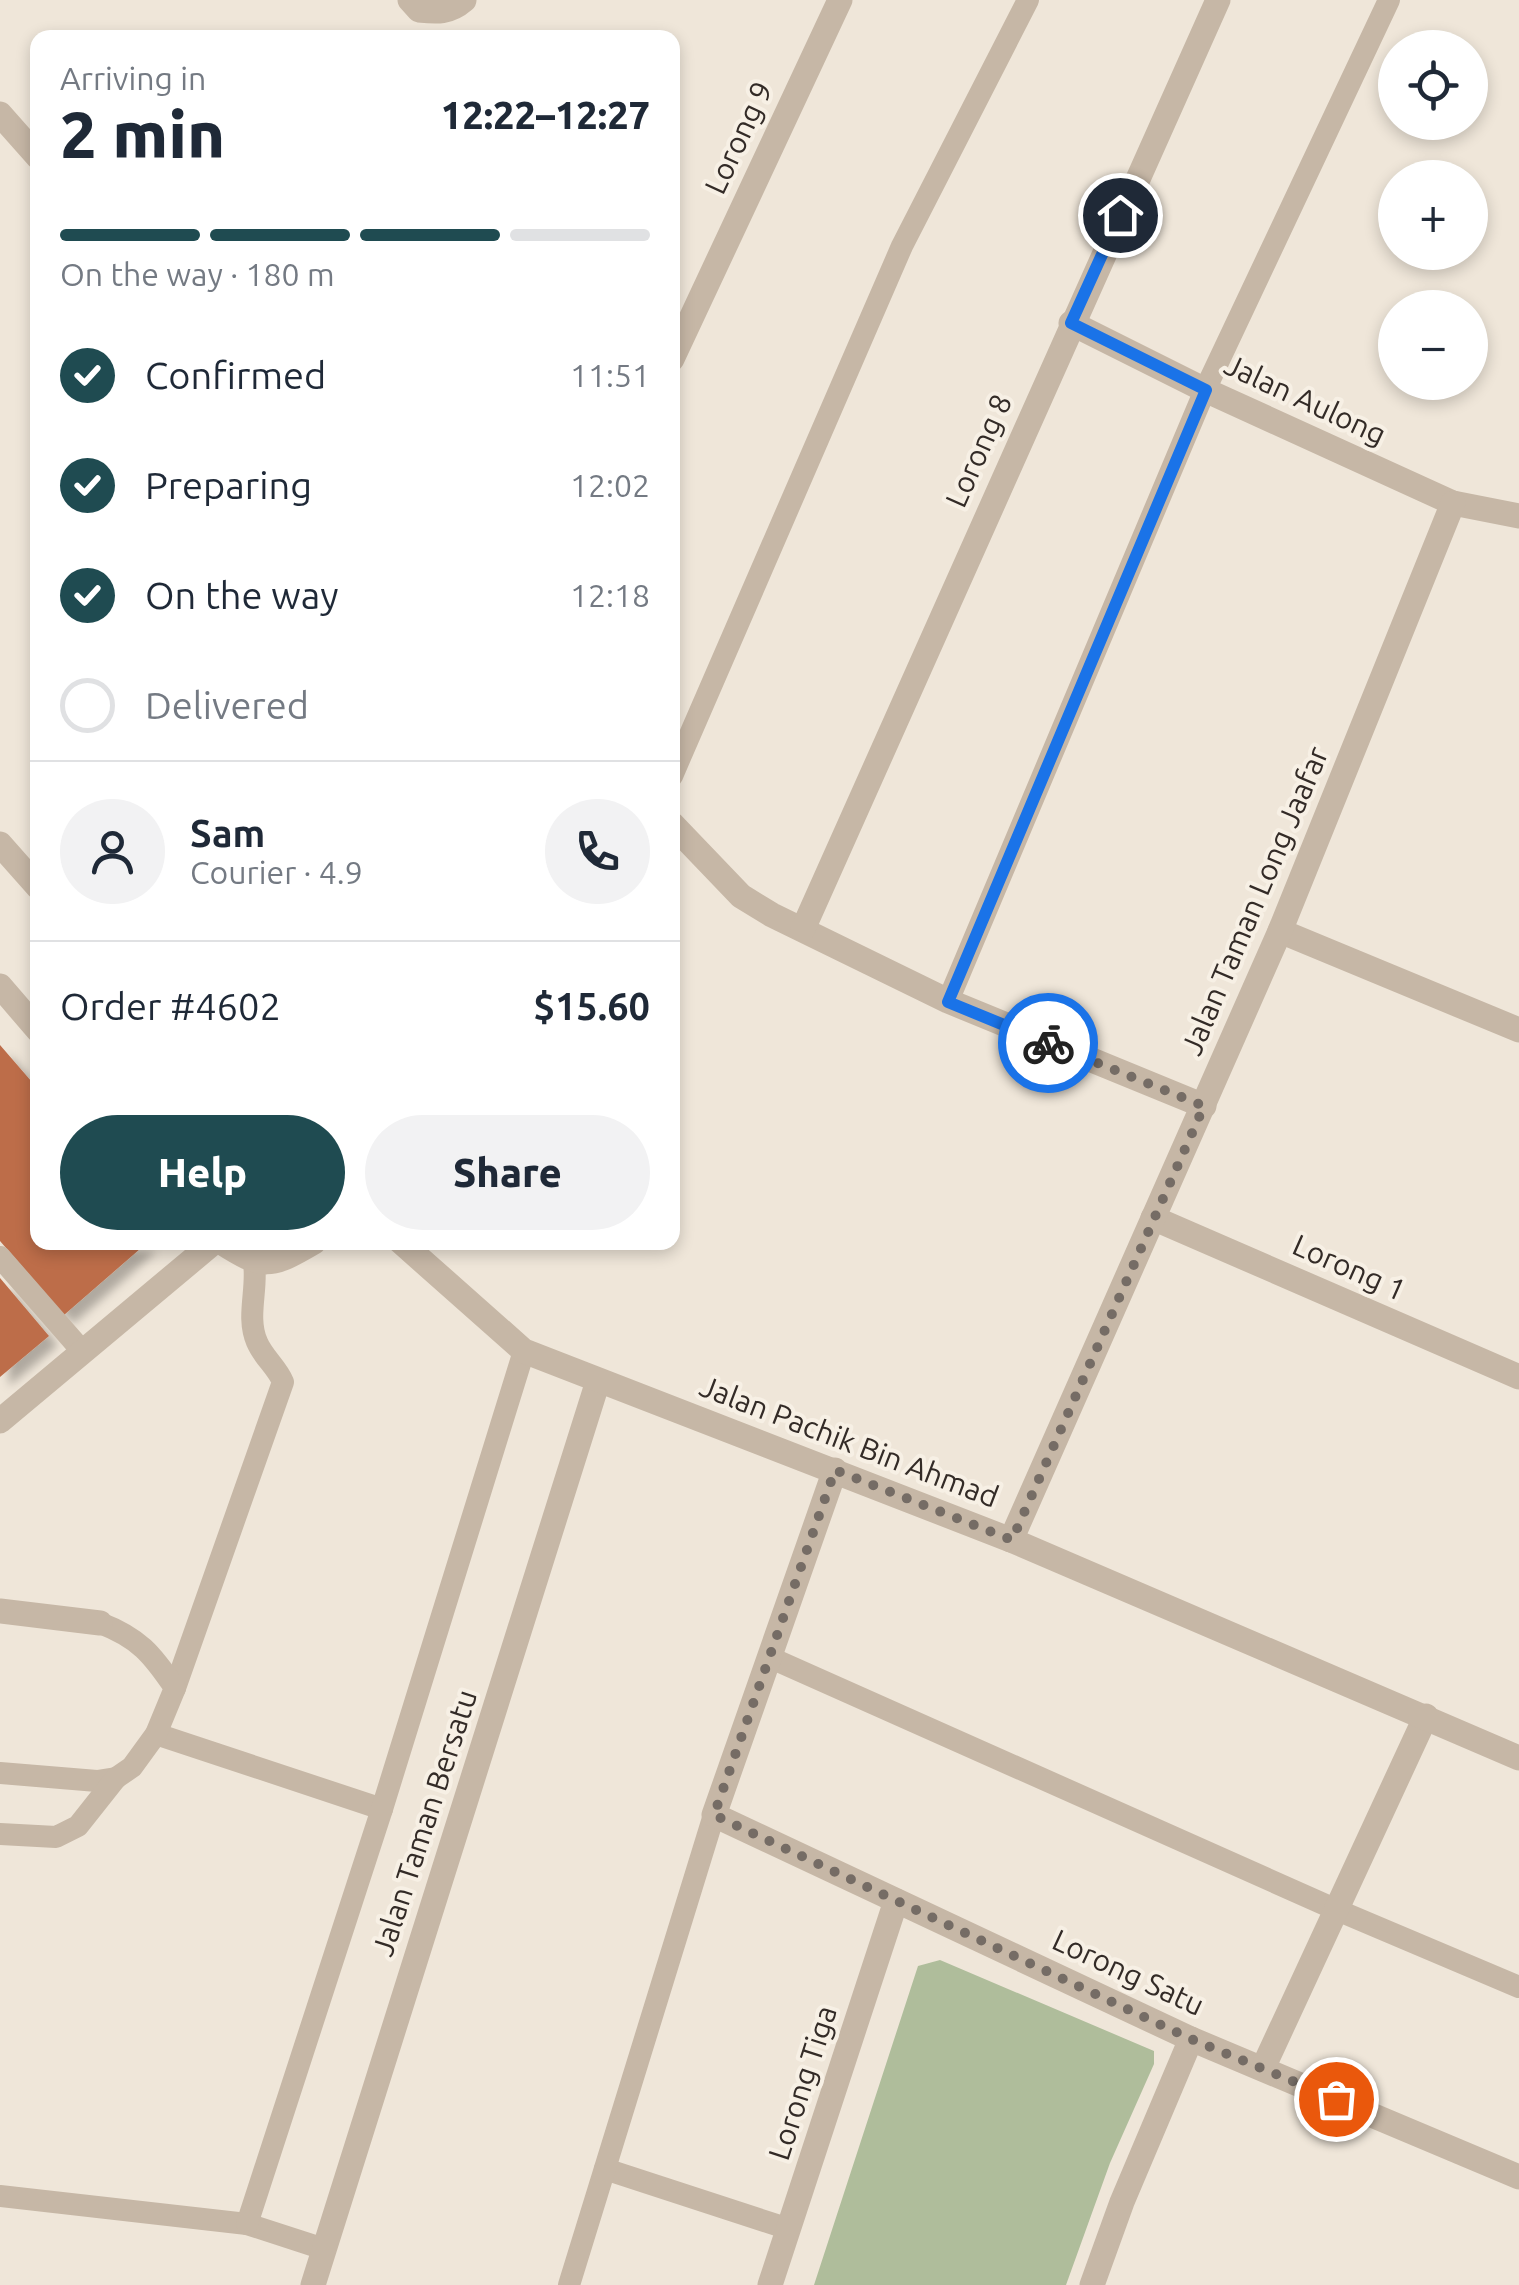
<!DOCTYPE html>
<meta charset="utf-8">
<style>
body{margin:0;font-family:Ubuntu,sans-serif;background:#f2f2f3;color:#1f2937;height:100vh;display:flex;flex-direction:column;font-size:38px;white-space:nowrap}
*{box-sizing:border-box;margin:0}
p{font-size:32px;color:#747a83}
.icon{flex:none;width:55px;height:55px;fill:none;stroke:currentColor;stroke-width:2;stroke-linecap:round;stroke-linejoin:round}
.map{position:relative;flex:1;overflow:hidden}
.sheet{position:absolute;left:30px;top:30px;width:650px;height:1220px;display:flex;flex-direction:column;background:#fff;border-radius:20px;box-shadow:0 5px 15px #0003}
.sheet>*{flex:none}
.tools{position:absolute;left:1378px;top:30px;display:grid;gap:20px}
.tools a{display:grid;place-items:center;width:110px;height:110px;border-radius:50%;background:#fff;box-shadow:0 5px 15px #0003;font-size:50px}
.pin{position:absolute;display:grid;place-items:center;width:85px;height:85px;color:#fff;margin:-42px;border:5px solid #fff;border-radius:50%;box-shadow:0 2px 10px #0007}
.courier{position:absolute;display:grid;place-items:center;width:100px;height:100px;margin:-50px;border:8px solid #1a73e8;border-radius:50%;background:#fff;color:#222;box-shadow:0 2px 12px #0007}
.overview em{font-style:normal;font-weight:800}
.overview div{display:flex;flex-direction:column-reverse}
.overview{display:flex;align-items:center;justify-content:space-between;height:170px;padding:0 30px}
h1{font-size:65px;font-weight:800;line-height:75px}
.bar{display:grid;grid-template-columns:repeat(4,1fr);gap:15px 10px;align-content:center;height:120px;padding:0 30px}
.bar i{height:12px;border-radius:8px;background:#e0e1e3}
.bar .selected{background:#1f4b51}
.bar p{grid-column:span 4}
.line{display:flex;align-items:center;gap:25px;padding:0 30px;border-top:2px solid #e0e1e3}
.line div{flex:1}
.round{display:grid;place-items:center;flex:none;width:105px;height:105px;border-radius:52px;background:#f2f2f3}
ol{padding:0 30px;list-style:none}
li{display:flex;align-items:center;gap:30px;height:110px}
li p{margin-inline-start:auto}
li .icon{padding:10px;border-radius:50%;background:#1f4b51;color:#fff;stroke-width:4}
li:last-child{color:#747a83}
li i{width:55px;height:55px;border:5px solid #e0e1e3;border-radius:50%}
.primary-button{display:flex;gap:20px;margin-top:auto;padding:20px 30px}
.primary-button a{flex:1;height:115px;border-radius:60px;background:#1f4b51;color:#fff;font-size:40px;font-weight:800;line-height:115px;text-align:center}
.primary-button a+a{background:#f2f2f3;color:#1f2937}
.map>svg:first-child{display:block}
.green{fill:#afbd9b}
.building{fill:#bd6d4a;filter:url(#shadow)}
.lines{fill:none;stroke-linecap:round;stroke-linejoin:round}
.service{stroke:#c6b7a6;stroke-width:22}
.minor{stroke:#c6b7a6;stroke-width:25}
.tertiary{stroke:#c6b7a6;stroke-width:25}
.done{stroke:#756c65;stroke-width:10;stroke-dasharray:0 18}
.route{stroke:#1a73e8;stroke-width:12}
.labels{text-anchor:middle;stroke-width:8;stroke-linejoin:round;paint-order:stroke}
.street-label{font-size:30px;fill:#332b27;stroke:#f7f0e5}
</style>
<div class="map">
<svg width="1519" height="2285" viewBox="0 0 1519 2285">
<defs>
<filter id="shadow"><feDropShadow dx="9" dy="9" stdDeviation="5" flood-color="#0004"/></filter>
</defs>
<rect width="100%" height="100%" fill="#efe6d9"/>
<polygon class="green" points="940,1960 1154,2051 1154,2064 1110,2163 1066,2285 814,2285 918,1966"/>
<g class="building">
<polygon points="0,1045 38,1089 38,1242 148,1242 64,1315 0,1241"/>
<polygon points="0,1278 49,1336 0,1377"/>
</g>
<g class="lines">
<g class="service">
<polyline points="672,776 902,246 1028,0"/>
<polyline points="948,1001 1205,390 1389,0"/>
<polyline points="0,1257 83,1352"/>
<polyline points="771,1658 1337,1910 1519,1987"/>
<path d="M175,1688L283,1382C277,1367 263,1357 257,1342C246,1317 258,1289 254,1263"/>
<polyline points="156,1734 382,1809"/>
<polyline points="0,1773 97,1781 116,1778"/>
<path d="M0,1834L56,1837L78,1826L116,1778L132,1767L156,1734L175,1688C152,1654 139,1638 100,1623"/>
<polyline points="605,2169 789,2229"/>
<polyline points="0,2196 247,2224 324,2249"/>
<polyline points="247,2224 382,1809 524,1351"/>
<polyline points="569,2285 714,1815"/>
</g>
<g class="minor">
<path d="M410,0L419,10C437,12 449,13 464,0"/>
<polyline points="0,114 38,157"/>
<polyline points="1071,323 1205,390 1453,503 1519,516"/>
<polyline points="672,359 840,0"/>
<polyline points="672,824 741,896 772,915 948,1001 1204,1106"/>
<polyline points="803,929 1218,0"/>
<polyline points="1280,931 1519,1030"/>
<polyline points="0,986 38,1030"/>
<polyline points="1153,1218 1519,1377"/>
<path d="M221,1242C263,1269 270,1268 314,1242"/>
<polyline points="0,1421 214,1242"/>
<polyline points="835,1470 714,1815 1191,2039 1519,2177"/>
<polyline points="1011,1540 1280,931 1453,503"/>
<polyline points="0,1611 100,1623"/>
<polyline points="1263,2068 1426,1716"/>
<polyline points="313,2285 598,1381"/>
<polyline points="770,2285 896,1901"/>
<polyline points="1092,2285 1122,2202 1191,2039"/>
</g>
<g class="tertiary">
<polyline points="0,844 38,887"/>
<polyline points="401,1242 524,1351 1011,1540 1519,1758"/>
</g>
</g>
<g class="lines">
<polyline class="done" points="1048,1043 1204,1106 1012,1540 835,1470 714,1815 1191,2039 1336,2099"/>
<polyline class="route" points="1048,1043 948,1002 1206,390 1071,323 1120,215"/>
</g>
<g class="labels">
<g class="street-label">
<text transform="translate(739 138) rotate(-65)" y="10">Lorong 9</text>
<text transform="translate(1305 400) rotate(25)" y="10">Jalan Aulong</text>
<text transform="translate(979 451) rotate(-66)" y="10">Lorong 8</text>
<text transform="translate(1255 901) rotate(-67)" y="10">Jalan Taman Long Jaafar</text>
<text transform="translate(1349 1268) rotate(24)" y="10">Lorong 1</text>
<text transform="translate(849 1442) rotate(21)" y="10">Jalan Pachik Bin Ahmad</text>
<text transform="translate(425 1823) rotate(-72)" y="10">Jalan Taman Bersatu</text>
<text transform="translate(1128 1973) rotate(25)" y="10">Lorong Satu</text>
<text transform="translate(803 2083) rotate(-72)" y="10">Lorong Tiga</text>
</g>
</g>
</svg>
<div class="tools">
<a><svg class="icon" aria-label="locate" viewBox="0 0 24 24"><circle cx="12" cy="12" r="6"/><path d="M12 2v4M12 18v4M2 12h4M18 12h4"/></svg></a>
<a>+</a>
<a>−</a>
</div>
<div class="pin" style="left:1336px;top:2099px;background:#ea580c"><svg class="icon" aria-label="bag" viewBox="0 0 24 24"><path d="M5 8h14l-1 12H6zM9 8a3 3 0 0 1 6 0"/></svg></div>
<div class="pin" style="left:1120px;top:215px;background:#1f2937"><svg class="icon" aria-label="home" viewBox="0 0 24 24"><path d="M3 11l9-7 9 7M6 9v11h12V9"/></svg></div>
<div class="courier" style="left:1048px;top:1043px"><svg class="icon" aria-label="bike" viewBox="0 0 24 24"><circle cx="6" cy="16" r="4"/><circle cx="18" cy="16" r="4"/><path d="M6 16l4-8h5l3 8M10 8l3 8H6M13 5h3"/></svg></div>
<section class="sheet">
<div class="overview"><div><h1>2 min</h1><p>Arriving in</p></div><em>12:22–12:27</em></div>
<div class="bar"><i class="selected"></i><i class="selected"></i><i class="selected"></i><i></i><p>On the way · 180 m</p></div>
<ol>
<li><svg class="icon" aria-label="check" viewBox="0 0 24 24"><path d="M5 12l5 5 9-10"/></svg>Confirmed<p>11:51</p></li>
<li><svg class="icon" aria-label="check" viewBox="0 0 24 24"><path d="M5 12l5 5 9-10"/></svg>Preparing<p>12:02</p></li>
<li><svg class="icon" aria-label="check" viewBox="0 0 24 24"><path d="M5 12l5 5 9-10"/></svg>On the way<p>12:18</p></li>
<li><i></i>Delivered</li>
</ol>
<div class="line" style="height:180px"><a class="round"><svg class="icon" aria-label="person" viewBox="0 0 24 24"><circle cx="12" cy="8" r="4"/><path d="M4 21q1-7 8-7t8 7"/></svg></a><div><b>Sam</b><p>Courier · 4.9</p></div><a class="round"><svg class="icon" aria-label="phone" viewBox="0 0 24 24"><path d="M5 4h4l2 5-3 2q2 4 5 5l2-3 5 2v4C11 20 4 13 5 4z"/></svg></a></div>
<div class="line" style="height:130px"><div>Order #4602</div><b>$15.60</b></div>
<div class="primary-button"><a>Help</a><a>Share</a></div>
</section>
</div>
